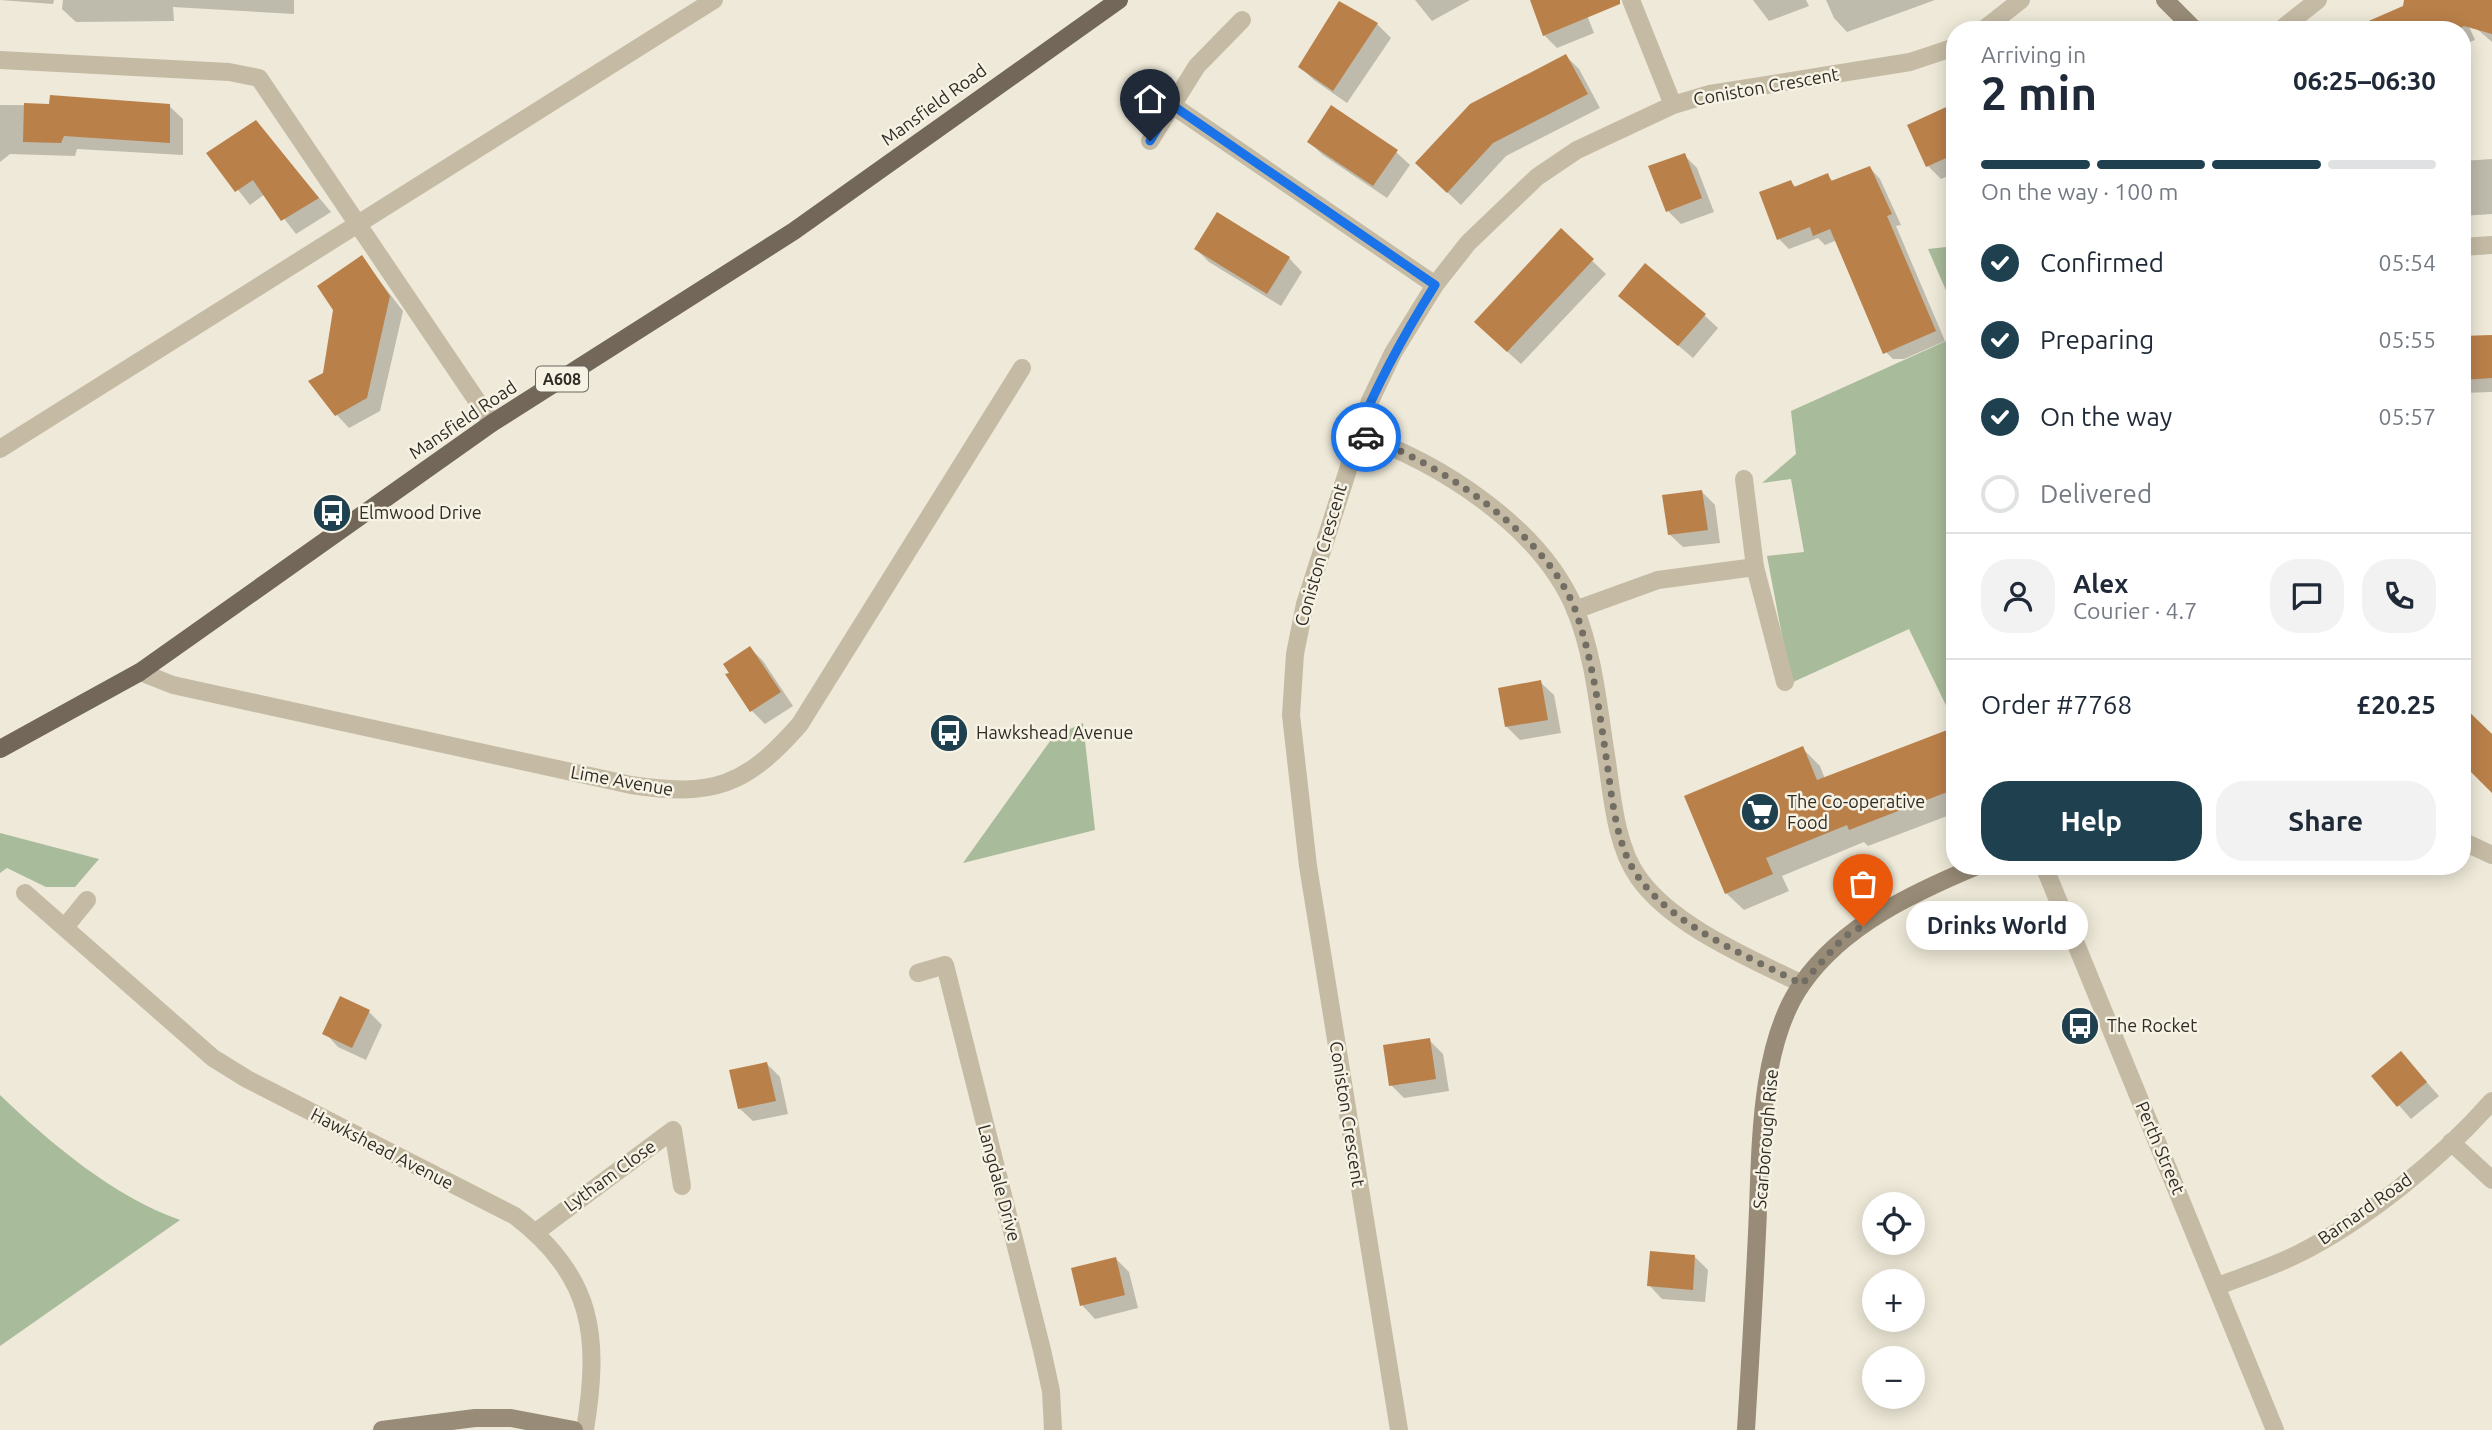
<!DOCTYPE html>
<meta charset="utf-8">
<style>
body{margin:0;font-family:Ubuntu,sans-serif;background:#f2f2f3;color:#1f2937;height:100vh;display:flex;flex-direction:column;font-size:26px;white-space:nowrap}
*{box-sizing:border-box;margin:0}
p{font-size:23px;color:#747a83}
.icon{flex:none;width:38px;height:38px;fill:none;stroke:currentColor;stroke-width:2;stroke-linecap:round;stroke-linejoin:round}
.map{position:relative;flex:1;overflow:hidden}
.side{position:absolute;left:1946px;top:21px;width:525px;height:854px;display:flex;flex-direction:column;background:#fff;border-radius:28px;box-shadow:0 4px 18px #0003}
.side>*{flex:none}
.tools{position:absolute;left:1862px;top:1192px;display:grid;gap:14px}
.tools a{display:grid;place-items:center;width:63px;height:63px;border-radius:50%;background:#fff;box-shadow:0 4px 18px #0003;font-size:35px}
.pin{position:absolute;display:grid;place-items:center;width:60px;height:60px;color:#fff;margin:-72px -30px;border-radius:50% 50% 50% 0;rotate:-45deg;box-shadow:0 0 7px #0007}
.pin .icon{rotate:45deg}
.courier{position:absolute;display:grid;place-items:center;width:70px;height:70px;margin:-35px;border:5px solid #1a73e8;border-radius:50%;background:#fff;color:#222;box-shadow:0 2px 9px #0007}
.bubble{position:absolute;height:49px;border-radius:24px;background:#fff;box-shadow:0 4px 18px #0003;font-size:23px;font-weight:600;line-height:49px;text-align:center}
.summary em{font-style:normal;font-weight:600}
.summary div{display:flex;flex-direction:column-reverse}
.summary{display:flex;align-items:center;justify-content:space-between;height:119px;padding:0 35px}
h1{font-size:46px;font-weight:600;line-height:52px}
.bar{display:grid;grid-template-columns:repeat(4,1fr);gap:10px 7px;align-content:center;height:84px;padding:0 35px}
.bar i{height:9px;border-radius:5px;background:#e0e1e3}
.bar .on{background:#1f404f}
.bar p{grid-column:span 4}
.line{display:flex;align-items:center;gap:18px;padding:0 35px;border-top:2px solid #e0e1e3}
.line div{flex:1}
.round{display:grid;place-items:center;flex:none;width:74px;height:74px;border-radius:28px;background:#f2f2f3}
ol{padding:0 35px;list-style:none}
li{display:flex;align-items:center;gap:21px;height:77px}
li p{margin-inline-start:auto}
li .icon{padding:7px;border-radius:50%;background:#1f404f;color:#fff;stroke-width:4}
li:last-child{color:#747a83}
li i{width:38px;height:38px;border:4px solid #e0e1e3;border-radius:50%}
.primary-button{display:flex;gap:14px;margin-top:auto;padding:14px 35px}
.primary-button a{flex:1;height:80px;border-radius:28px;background:#1f404f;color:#fff;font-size:28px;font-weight:600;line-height:80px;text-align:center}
.primary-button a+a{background:#f2f2f3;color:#1f2937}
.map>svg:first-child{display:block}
.green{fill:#a8bb9a}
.shadow{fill:#0003}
.building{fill:#ba804a}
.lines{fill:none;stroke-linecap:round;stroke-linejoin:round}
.street{stroke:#c5bba5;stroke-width:18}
.secondary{stroke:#988b77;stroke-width:18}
.primary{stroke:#726758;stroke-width:18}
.done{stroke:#736e64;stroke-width:7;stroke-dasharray:0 12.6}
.route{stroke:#1a73e8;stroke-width:9}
.labels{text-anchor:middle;stroke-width:5;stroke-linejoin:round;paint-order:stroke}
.shield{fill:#f6f2e4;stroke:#6c675f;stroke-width:2}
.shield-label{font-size:16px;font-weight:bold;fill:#312c26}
.street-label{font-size:18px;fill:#312c26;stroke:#f6f2e4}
.poi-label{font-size:18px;fill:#312c26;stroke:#f6f2e4;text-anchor:start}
</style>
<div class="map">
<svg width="2492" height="1430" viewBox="0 0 2492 1430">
<rect width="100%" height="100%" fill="#eee9d8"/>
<g class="green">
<polygon points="1955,246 1955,311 1928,249"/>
<polygon points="1955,337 1955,724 1909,629 1791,683 1767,556 1804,552 1791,479 1762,483 1796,454 1791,411"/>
<polygon points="1083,723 1095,830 963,863 1053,737"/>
<polygon points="0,833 99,859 75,887 46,887 7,868 0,873"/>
<path d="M0,1095C50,1143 114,1197 180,1220L0,1346Z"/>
</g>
<g class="shadow">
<polygon points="0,0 54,0 53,4"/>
<polygon points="63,0 294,0 294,14 173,7 174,21 76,22 62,9"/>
<polygon points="1415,0 1470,0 1432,21"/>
<polygon points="1531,0 1581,0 1594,33 1557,48 1544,35"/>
<polygon points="1753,0 1806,0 1809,6 1769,21"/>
<polygon points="1826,0 1935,0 1847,32 1834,18"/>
<polygon points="2421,0 2457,0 2475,40 2462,45 2462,30 2364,30"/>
<polygon points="2485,0 2492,0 2492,42 2477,29"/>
<polygon points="1340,3 1377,24 1391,38 1347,103 1314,80 1300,67"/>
<polygon points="1566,56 1579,69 1600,108 1506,156 1461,205 1430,176"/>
<polygon points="0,105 169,106 183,119 183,155 77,149 75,156 10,154 0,162"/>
<polygon points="1955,105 1955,173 1941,179 1928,166"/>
<polygon points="256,122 331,212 296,234 265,194 250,205 209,153"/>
<polygon points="1309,142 1396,152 1410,165 1387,198 1323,155"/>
<polygon points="1684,155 1697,168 1714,212 1681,224 1668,211"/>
<polygon points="2492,159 2492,214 2462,216 2462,161"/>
<polygon points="1870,168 1880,179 1901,225 1896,226 1945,341 1904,359 1893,359 1883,349 1837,240 1825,245 1818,238 1789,249 1779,239 1791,182 1797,188 1828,176 1834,182"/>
<polygon points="1561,231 1606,274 1521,364 1489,335"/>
<polygon points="1196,249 1289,258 1302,272 1281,306 1209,262"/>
<polygon points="361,257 403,311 380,411 349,428 336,414 324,374"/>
<polygon points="1620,296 1704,315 1718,328 1693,358"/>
<polygon points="2492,336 2492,392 2462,393 2462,338"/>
<polygon points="1702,492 1715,505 1720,543 1683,547 1669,534"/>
<polygon points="750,648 763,661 793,706 765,724 752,711"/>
<polygon points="1540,682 1554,695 1561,733 1520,740 1507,727"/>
<polygon points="1955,736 1955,813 1868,846 1864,842 1782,876 1789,891 1744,910 1726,893 1802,748 1820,766 1825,779"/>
<polygon points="341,999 369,1012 382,1025 366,1060 338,1047 325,1033"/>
<polygon points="1429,1040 1443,1054 1449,1091 1404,1098 1391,1085"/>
<polygon points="2401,1053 2439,1096 2411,1119 2373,1076"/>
<polygon points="767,1064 780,1077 788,1114 753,1121 739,1108"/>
<polygon points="1695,1257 1708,1270 1705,1302 1662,1299 1649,1285"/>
<polygon points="1116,1259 1129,1272 1138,1308 1095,1319 1082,1305"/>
</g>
<g class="building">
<polygon points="1530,0 1620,0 1620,4 1543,36"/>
<polygon points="2404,0 2492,0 2492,34 2464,26 2455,30 2348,30 2403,6"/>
<polygon points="1339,1 1378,23 1333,91 1298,67"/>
<polygon points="1566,54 1588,94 1493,143 1447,193 1415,163 1470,104"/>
<polygon points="50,95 170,104 170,143 64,136 61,143 23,142 24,103 49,104"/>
<polygon points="1955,103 1955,154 1926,167 1907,125"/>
<polygon points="1331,105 1398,150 1373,186 1307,142"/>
<polygon points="256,120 319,198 281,221 253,180 235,192 206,153"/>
<polygon points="1685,153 1702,198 1666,212 1648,166"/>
<polygon points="1870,166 1892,214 1887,216 1936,331 1883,354 1830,229 1813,236 1810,227 1777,240 1759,192 1791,180 1794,187 1828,173 1831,181"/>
<polygon points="1217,212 1290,257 1267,294 1194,249"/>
<polygon points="1561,228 1594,259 1507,352 1474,322"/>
<polygon points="362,255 390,296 367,398 335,416 308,381 323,373 333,310 317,286"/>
<polygon points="1645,263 1706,314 1678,346 1618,296"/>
<polygon points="2492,335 2492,378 2462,380 2462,336"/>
<polygon points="1702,490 1708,530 1668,535 1662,495"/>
<polygon points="750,646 781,692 750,712 725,674 729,673 723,664"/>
<polygon points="1541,680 1548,720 1505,727 1498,688"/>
<polygon points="2462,705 2492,734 2492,793 2462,763"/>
<polygon points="1955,727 1955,789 1849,830 1847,825 1766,858 1773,874 1725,894 1684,796 1803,746 1817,780"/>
<polygon points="340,996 370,1010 352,1048 322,1034"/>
<polygon points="1430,1038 1436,1079 1389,1086 1383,1045"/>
<polygon points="2401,1051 2427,1082 2397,1107 2371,1076"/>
<polygon points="767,1062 776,1101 738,1109 729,1070"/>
<polygon points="1650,1251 1695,1255 1693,1290 1647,1286"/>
<polygon points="1116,1257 1125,1295 1080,1306 1071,1268"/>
</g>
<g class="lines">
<g class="street">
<polyline points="1631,0 1673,105"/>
<polyline points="1983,30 2021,0"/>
<polyline points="2280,30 2318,0"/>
<polyline points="0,60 229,72 259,78 492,423"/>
<polyline points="1172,105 1435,285"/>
<polyline points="1150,141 1197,66 1242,20"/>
<polyline points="2462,247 2492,245"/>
<path d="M1357,434C1439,462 1540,526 1575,609C1593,653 1598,703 1605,749C1612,790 1614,843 1638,877C1672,926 1750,958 1802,984"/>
<polyline points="0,449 714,0"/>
<polyline points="1755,567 1785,682"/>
<polyline points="1575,610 1658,580 1755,567 1744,479"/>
<path d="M140,672L173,685L214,694L631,785C713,797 745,787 800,724L1022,368"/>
<polyline points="2462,841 2492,855"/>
<polyline points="2044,866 2275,1430"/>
<path d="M25,893L213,1058L247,1079L515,1216C594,1277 600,1337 585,1430"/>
<polyline points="65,927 87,900"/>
<polyline points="918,973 945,965 1042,1350 1051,1391 1053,1430"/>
<polyline points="2451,1142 2492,1180"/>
<polyline points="536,1232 673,1130 682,1186"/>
<path d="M2218,1286C2244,1276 2272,1267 2298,1254C2366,1220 2442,1158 2492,1101"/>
<polyline points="1399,1430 1308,866 1291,715 1295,654 1305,604 1370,401 1393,353 1435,285 1468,243 1537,177 1577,150 1673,105 1710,94 1910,62 1955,47"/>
</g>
<g class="secondary">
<polyline points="2165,0 2195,30"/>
<polyline points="382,1430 475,1418 511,1418 574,1430"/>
<path d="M1746,1430C1750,1364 1754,1299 1757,1233C1761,1157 1757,1048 1802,984C1843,925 1913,893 1977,866"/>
</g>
<polyline class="primary" points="0,749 140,672 492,423 794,231 1119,0"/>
</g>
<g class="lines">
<path class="done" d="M1366,437C1439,462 1549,536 1576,612C1592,658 1599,708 1606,756C1612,795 1615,846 1639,878C1675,927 1749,957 1802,984L1844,937L1863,926"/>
<path class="route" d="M1150,141L1172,105L1435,285C1405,333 1378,381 1357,434L1366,437"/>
</g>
<defs>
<g id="bus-disc" transform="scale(2.0125)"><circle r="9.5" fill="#1f404f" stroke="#f6f2e4"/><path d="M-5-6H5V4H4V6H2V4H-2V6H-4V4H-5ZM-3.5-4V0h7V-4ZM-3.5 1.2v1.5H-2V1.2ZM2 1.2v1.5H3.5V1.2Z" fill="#fff"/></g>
<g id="supermarket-disc" transform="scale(2.0125)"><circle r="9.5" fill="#1f404f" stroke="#f6f2e4"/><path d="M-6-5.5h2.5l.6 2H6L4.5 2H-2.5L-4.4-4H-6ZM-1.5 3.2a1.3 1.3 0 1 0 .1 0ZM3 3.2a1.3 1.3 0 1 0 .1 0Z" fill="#fff"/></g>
</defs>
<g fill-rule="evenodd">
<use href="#bus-disc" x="332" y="513"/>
<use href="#bus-disc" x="949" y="733"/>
<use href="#supermarket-disc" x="1760" y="812"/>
<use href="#bus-disc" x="2080" y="1026"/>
</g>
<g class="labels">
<rect class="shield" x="536" y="366.5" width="52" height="25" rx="5"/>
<g class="shield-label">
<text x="562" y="385">A608</text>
</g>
<g class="street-label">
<text transform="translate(1766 87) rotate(-10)" y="6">Coniston Crescent</text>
<text transform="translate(934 105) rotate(-36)" y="6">Mansfield Road</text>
<text transform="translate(463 420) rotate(-34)" y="6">Mansfield Road</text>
<text transform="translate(1321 555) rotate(-74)" y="6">Coniston Crescent</text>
<text transform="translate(622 781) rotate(10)" y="6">Lime Avenue</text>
<text transform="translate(1347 1114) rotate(81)" y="6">Coniston Crescent</text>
<text transform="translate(1766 1139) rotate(-85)" y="6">Scarborough Rise</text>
<text transform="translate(2160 1148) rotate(67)" y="6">Perth Street</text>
<text transform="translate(382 1149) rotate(27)" y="6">Hawkshead Avenue</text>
<text transform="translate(610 1176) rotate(-36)" y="6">Lytham Close</text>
<text transform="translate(999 1183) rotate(75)" y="6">Langdale Drive</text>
<text transform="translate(2365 1209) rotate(-35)" y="6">Barnard Road</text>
</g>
<g class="poi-label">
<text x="359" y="519">Elmwood Drive</text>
<text x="976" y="739">Hawkshead Avenue</text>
<text x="1787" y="808">The Co-operative<tspan x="1787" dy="21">Food</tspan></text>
<text x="2107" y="1032">The Rocket</text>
</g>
</g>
</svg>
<div class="tools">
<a><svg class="icon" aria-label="locate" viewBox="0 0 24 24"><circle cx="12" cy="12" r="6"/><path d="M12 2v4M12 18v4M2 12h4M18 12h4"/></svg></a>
<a>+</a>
<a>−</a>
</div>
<div class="pin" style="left:1863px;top:926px;background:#ea580c"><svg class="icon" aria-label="bag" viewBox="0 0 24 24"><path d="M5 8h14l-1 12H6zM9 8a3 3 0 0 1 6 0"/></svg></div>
<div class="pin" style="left:1150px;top:141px;background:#1f2937"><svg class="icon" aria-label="home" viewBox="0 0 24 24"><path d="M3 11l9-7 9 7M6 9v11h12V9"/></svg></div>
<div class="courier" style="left:1366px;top:437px"><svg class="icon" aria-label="car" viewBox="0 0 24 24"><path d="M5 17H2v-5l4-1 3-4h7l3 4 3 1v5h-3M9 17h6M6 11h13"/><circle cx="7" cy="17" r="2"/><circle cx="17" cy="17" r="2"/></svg></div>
<div class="bubble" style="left:1906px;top:901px;width:182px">Drinks World</div>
<section class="side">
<div class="summary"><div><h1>2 min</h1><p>Arriving in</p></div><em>06:25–06:30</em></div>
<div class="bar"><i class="on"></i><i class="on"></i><i class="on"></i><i></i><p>On the way · 100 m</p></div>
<ol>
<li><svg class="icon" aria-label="check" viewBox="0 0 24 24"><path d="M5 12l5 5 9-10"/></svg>Confirmed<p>05:54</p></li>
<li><svg class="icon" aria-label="check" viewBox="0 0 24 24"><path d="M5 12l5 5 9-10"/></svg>Preparing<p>05:55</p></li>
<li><svg class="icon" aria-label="check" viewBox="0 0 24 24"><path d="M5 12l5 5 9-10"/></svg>On the way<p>05:57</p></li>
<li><i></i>Delivered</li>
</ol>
<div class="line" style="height:126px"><a class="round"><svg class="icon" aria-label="person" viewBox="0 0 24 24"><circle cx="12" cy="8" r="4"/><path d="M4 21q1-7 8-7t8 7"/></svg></a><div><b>Alex</b><p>Courier · 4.7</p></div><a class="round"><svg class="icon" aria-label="chat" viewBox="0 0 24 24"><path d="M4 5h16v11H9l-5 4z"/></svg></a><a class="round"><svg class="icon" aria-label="phone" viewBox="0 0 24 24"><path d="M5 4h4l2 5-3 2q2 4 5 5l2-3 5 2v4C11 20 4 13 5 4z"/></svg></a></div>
<div class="line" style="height:91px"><div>Order #7768</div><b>£20.25</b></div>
<div class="primary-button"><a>Help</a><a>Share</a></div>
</section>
</div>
